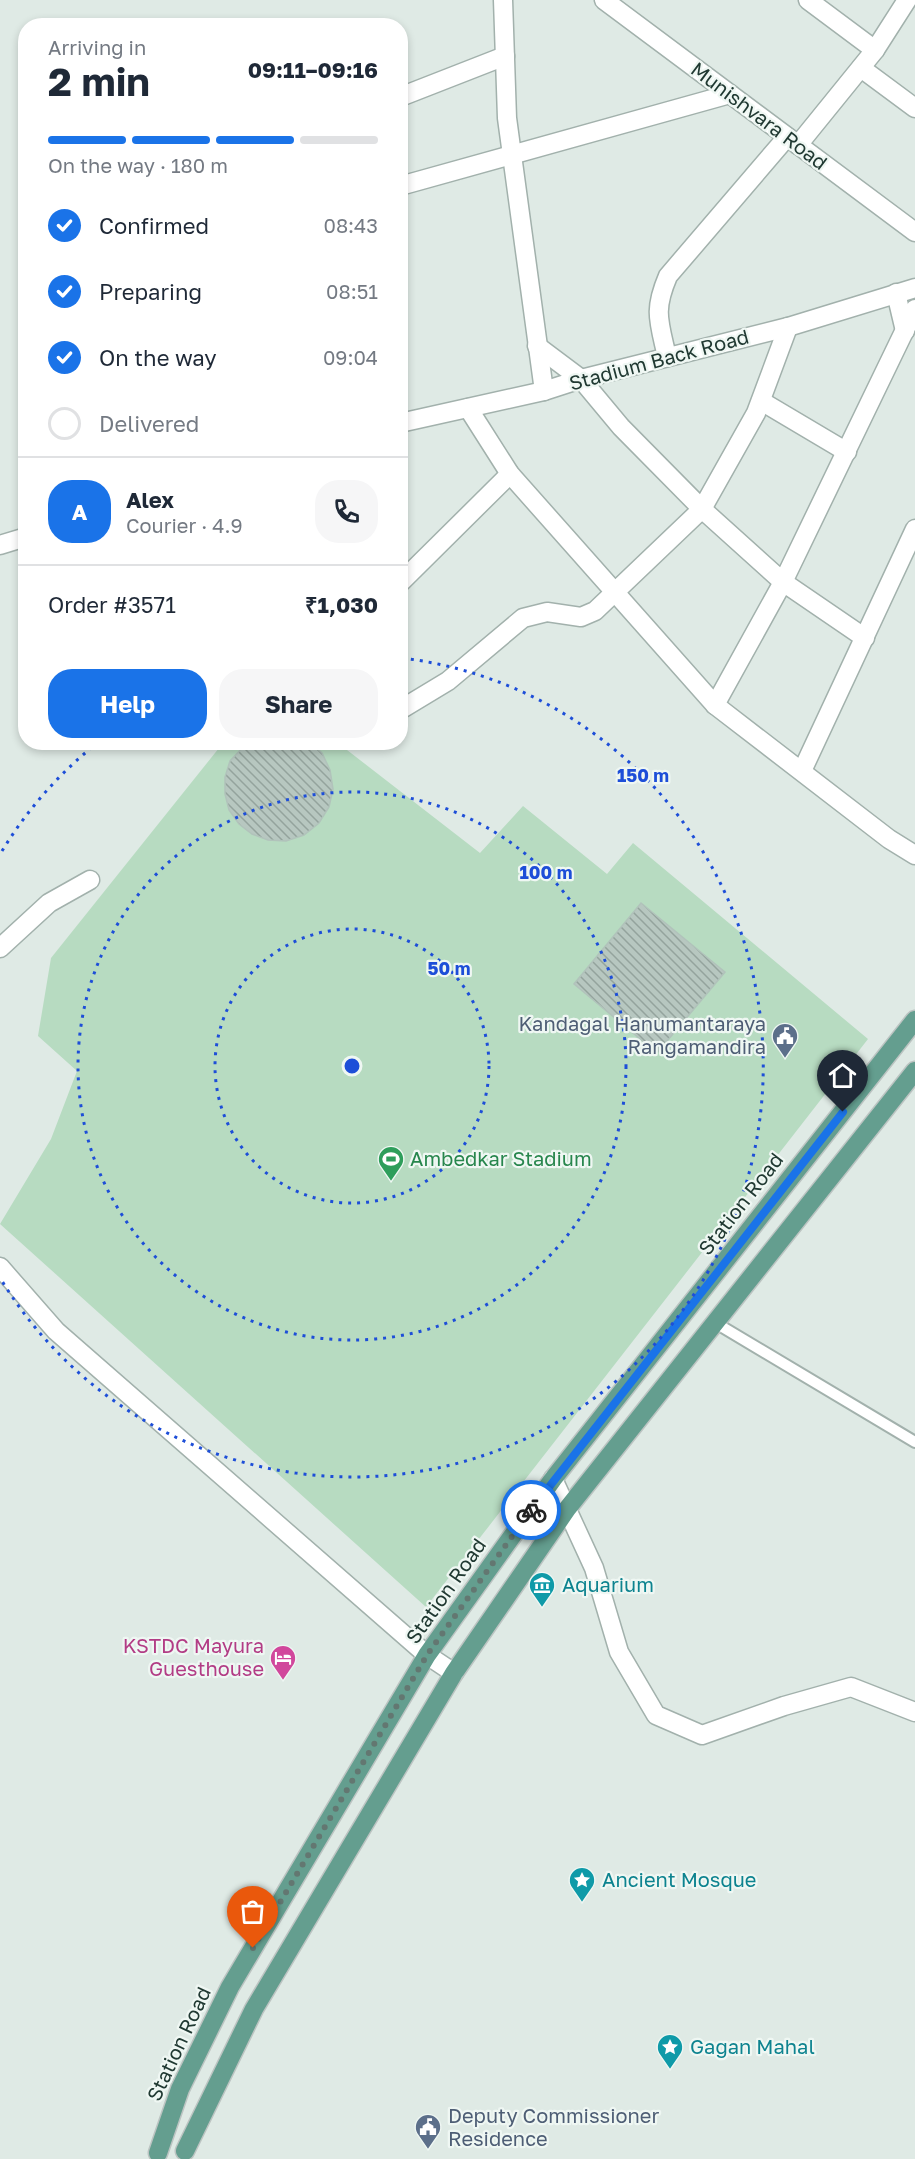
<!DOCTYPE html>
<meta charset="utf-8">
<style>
body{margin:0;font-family:"Golos Text",sans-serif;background:#f6f6f7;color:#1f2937;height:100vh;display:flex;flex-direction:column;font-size:22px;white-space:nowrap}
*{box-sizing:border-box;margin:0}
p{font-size:20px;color:#747a83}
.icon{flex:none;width:33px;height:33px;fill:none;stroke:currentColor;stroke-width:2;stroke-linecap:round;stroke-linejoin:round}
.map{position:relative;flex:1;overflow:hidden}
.drawer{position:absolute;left:18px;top:18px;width:390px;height:732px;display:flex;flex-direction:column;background:#fff;border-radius:24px;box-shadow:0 3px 9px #0003}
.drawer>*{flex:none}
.pin{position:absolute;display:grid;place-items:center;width:51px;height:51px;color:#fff;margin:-62px -26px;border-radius:50% 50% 50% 0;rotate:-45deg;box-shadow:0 0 6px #0007}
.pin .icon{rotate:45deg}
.courier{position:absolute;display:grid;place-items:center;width:60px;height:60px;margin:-30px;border:4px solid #1a73e8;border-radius:50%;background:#fff;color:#222;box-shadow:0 2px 8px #0007}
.overview em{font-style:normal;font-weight:700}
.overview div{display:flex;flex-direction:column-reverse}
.overview{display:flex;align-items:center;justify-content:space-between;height:102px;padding:0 30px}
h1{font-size:39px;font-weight:700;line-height:45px}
.bar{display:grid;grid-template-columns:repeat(4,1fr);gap:9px 6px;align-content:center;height:72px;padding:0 30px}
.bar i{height:8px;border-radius:4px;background:#e0e1e3}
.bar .active{background:#1a73e8}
.bar p{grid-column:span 4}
.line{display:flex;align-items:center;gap:15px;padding:0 30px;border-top:2px solid #e0e1e3}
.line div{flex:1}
.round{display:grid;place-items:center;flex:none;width:63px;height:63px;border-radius:24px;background:#f6f6f7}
ol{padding:0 30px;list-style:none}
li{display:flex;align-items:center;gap:18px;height:66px}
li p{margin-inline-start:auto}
li .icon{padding:6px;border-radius:50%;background:#1a73e8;color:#fff;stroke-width:4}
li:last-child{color:#747a83}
li i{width:33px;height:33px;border:3px solid #e0e1e3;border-radius:50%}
.action{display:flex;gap:12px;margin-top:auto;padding:12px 30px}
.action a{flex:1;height:69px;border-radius:24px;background:#1a73e8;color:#fff;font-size:24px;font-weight:700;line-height:69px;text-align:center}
.action a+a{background:#f6f6f7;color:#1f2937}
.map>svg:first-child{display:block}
.green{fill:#b7dbc1}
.building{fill:url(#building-back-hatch);stroke:#b1c3bb;stroke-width:1.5}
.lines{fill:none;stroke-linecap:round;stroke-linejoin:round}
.service-casing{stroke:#a2b1ac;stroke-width:14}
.minor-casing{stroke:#a2b1ac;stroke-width:21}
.tertiary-casing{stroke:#a2b1ac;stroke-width:21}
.primary-casing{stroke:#bcc4c2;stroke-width:21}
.service{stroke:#fff;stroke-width:10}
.minor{stroke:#fff;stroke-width:18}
.tertiary{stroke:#fff;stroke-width:18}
.primary{stroke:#649e8f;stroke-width:18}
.done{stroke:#637771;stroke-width:6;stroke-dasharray:0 10.8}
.route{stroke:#1a73e8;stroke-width:8}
.ring{fill:none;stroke:#1d4ed8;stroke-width:3;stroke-dasharray:3 6}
.labels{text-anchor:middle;stroke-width:4.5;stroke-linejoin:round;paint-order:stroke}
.street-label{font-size:20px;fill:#203932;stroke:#eff7f3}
.service-label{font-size:20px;fill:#4e5e75;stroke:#eff7f3;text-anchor:end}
.leisure-label{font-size:20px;fill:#27864d;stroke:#eff7f3;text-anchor:start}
.culture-label{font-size:20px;fill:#0d838f;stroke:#eff7f3;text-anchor:start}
.hotel-label{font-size:20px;fill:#b23c85;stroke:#eff7f3;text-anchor:end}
.centre{fill:#1d4ed8;stroke:#eff7f3;stroke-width:3}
.ring-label{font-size:18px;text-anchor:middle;font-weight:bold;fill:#1d4ed8;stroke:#eff7f3;stroke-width:4.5;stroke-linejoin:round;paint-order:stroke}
</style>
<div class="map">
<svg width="915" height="2159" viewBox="0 0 915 2159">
<defs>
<pattern id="building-back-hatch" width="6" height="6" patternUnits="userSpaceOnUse" patternTransform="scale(1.5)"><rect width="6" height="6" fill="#b7c7c0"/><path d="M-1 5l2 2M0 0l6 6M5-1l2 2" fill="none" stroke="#94a39d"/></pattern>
</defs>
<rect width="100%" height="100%" fill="#dfeae5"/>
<polygon class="green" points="223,743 338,743 480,853 523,806 607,874 633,843 868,1039 426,1607 0,1224 51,1139 77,1071 38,1036 51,958"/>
<g class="building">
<polygon points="248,742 310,742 322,753 330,770 333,789 329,807 319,823 304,835 286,841 268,840 252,834 239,824 229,810 225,794 225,777 230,761"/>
<polygon points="641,903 725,972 657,1053 574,984"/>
</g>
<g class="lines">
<g class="service-casing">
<polyline id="service" points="714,1322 915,1442"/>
</g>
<g class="minor-casing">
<g id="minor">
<polyline points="503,0 507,118 544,391"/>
<polyline points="604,0 915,232"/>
<polyline points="808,0 875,50"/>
<polyline points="861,68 915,108"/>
<polyline points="400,97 505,56"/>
<polyline points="798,145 875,50 907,0"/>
<polyline points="400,186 730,94"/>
<polyline points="896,293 905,331"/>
<polyline points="537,346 581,379 621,427 702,509 783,582 865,638"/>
<path d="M667,357C659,321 653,311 668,276L787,137"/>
<polyline points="761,401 847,452"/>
<polyline points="468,408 510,474 715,705 889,839 915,855"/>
<polyline points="400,583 510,474"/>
<polyline points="715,705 783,582 915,309"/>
<polyline points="400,710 448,681 523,618 547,612 581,617 595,611 702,509 756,413 788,327"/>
<polyline points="802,771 915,529"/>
<polyline points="0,948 49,903 90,880"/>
<polyline points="0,1267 56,1331 427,1655 454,1673"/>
</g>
</g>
<g class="tertiary-casing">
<g id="tertiary">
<polyline points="400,423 544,391 581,379 788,327 915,288"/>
<polyline points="0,545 26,537"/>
<polyline points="553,1479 594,1568 619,1652 656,1715 702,1735 784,1706 851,1687 915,1712"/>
</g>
</g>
<g class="primary-casing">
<g id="primary">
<polyline points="185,2151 254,2009 454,1673 567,1509 915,1071"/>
<polyline points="158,2153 180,2089 230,1987 427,1655 553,1479 915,1020"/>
</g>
</g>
<use href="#service" class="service"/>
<use href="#minor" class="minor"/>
<use href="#tertiary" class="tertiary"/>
<use href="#primary" class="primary"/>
</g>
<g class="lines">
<polyline class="done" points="253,1948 427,1655 531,1510"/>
<polyline class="route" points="531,1510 843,1112"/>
</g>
<g class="ring">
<circle cx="352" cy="1066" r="137"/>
<circle cx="352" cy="1066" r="274"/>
<path d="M2 851A411 411 0 0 1 96 744M402 658A411 411 0 1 1 2 1281"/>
</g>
<defs>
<g id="civic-pin" transform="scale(1.35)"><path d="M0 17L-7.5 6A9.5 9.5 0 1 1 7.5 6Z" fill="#5c6f8a" stroke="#eff7f3"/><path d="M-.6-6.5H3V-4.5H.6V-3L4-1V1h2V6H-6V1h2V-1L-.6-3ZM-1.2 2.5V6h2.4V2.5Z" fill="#fff"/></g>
<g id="stadium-pin" transform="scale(1.35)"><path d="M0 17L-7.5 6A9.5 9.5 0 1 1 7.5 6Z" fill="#2e9e5b" stroke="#eff7f3"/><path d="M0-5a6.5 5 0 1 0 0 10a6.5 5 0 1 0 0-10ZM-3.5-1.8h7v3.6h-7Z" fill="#fff"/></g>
<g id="museum-pin" transform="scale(1.35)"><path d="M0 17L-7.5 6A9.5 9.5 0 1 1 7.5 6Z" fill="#0f9aa8" stroke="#eff7f3"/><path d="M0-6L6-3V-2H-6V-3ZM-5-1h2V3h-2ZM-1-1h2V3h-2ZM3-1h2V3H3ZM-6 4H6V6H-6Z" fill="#fff"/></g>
<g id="hotel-pin" transform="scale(1.35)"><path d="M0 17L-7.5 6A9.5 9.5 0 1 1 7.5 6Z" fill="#d1479c" stroke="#eff7f3"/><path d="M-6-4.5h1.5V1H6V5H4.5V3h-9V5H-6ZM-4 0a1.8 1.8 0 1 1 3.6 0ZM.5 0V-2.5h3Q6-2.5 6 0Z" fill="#fff"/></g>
<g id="sight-pin" transform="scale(1.35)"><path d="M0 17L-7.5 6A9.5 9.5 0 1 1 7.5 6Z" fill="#0f9aa8" stroke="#eff7f3"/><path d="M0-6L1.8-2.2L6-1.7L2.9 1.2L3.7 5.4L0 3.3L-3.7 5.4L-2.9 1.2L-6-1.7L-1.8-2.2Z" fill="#fff"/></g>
</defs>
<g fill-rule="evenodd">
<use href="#civic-pin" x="785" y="1036"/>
<use href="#stadium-pin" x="391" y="1159"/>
<use href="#museum-pin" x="542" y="1585"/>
<use href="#hotel-pin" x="283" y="1658"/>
<use href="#sight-pin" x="582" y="1880"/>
<use href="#sight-pin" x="670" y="2047"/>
<use href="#civic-pin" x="428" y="2127"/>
</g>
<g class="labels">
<g class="street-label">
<text transform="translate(759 116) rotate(37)" y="7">Munishvara Road</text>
<text transform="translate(659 360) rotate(-15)" y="7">Stadium Back Road</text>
<text transform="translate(741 1204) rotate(-52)" y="7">Station Road</text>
<text transform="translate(446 1591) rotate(-55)" y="7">Station Road</text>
<text transform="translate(179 2044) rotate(-65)" y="7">Station Road</text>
</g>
<g class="service-label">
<text x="766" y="1031">Kandagal Hanumantaraya<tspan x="766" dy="23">Rangamandira</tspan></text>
<text x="448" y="2123" text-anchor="start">Deputy Commissioner<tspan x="448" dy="23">Residence</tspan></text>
</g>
<g class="leisure-label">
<text x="410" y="1166">Ambedkar Stadium</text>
</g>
<g class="culture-label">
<text x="562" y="1592">Aquarium</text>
<text x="602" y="1887">Ancient Mosque</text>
<text x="690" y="2054">Gagan Mahal</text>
</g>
<g class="hotel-label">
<text x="264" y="1653">KSTDC Mayura<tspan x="264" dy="23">Guesthouse</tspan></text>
</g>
</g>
<circle cx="352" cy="1066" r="9" class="centre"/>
<g class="ring-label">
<text x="643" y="782">150 m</text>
<text x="546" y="879">100 m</text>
<text x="449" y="975">50 m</text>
</g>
</svg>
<div class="pin" style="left:253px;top:1948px;background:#ea580c"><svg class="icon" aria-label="bag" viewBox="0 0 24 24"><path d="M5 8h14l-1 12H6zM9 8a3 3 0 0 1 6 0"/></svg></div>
<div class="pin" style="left:843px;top:1112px;background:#1f2937"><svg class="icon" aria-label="home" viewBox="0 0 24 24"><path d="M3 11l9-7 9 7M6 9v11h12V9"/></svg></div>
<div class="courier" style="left:531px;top:1510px"><svg class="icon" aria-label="bike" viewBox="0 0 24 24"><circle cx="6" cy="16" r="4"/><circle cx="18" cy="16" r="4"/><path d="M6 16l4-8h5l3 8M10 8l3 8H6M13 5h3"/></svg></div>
<section class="drawer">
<div class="overview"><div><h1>2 min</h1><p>Arriving in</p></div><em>09:11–09:16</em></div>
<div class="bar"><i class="active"></i><i class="active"></i><i class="active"></i><i></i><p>On the way · 180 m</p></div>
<ol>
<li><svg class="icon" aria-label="check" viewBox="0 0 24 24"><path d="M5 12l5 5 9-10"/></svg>Confirmed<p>08:43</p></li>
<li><svg class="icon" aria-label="check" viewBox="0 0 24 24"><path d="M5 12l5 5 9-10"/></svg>Preparing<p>08:51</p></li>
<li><svg class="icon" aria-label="check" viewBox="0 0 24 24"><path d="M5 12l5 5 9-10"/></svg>On the way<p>09:04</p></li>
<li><i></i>Delivered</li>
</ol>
<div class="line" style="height:108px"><b class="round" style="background:#1a73e8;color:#fff">A</b><div><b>Alex</b><p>Courier · 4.9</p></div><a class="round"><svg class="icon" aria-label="phone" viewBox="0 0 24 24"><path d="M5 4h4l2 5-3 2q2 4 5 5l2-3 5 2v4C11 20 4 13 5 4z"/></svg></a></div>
<div class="line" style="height:78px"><div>Order #3571</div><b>₹1,030</b></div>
<div class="action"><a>Help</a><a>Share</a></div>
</section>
</div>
